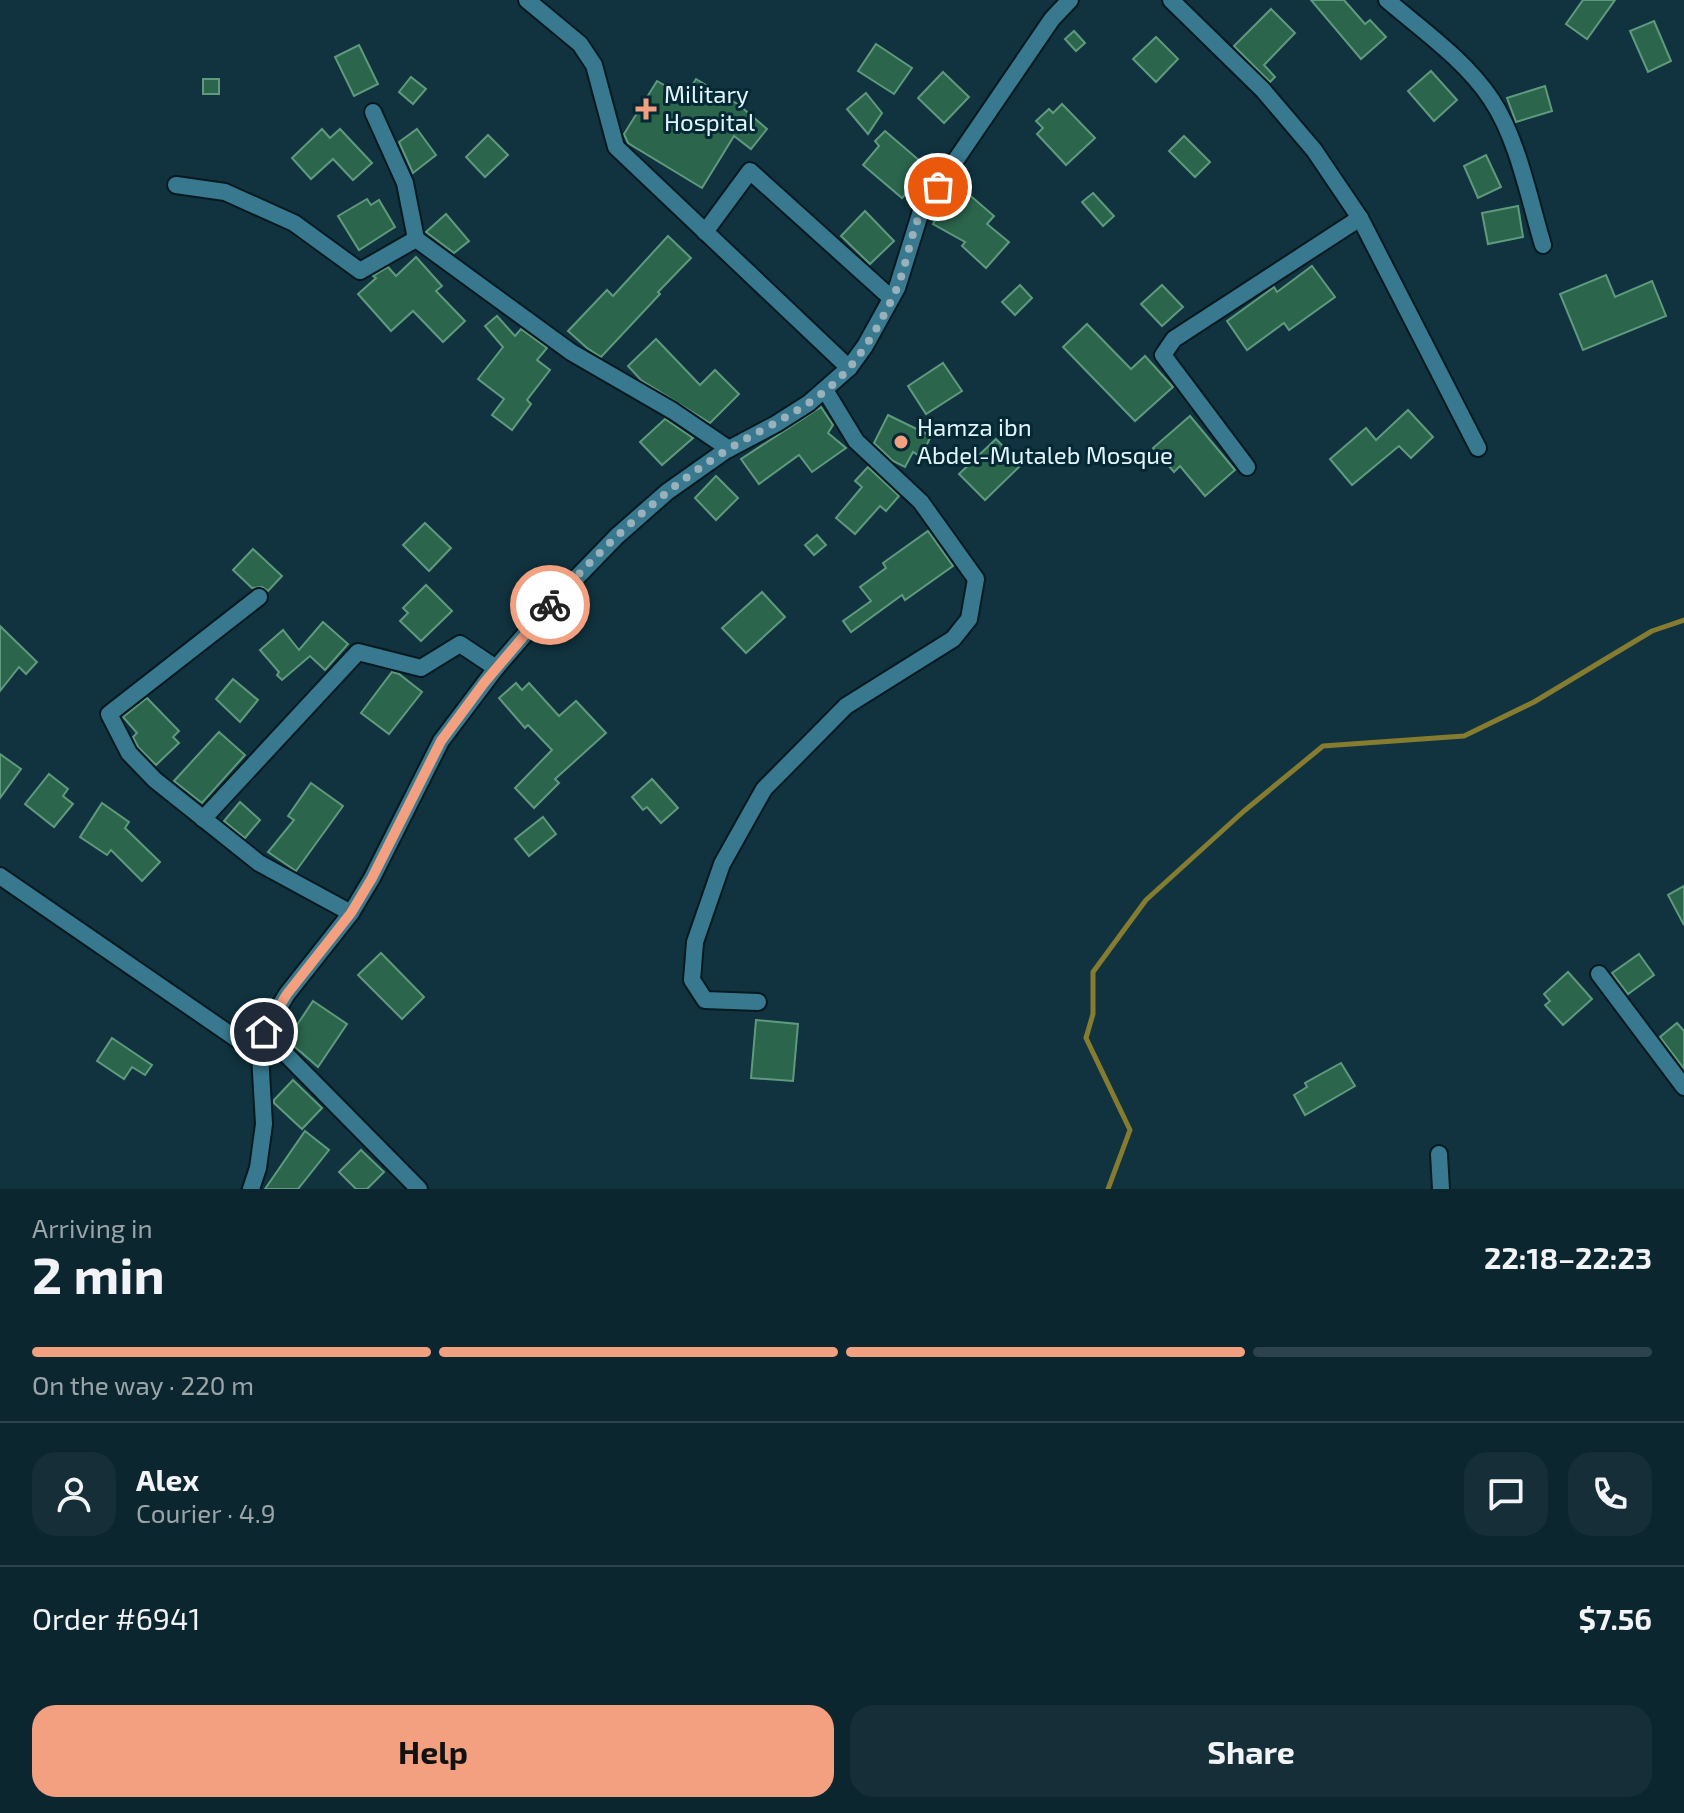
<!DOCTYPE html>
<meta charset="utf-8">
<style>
body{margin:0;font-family:"Exo 2",sans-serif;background:#152e37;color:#f1f3f6;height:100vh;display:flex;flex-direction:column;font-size:30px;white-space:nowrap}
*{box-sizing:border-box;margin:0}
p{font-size:26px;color:#9aa5aa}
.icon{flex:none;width:44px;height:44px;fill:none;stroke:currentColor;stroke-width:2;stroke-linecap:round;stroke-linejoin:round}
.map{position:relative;height:1189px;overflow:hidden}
.panel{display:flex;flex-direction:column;background:#0c262f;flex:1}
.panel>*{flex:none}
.pin{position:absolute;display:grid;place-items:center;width:68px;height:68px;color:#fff;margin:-34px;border:4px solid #fff;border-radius:50%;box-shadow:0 2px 8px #0007}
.courier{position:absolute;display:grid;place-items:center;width:80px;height:80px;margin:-40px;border:6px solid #f2a07f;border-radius:50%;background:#fff;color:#222;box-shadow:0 2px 10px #0007}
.overview em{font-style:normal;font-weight:700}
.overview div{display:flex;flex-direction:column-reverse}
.overview{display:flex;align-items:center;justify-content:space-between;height:136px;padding:0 32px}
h1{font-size:52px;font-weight:700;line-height:60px}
.bar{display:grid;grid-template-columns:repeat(4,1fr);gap:12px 8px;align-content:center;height:96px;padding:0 32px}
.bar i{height:10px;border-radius:6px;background:#2c434b}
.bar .current{background:#f2a07f}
.bar p{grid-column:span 4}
.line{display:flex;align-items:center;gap:20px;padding:0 32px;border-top:2px solid #2c434b}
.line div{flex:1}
.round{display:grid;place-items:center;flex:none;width:84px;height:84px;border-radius:24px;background:#152e37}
.action{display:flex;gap:16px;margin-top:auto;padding:16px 32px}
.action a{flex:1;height:92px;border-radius:24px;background:#f2a07f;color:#111;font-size:32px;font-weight:700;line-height:92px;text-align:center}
.action a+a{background:#152e37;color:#f1f3f6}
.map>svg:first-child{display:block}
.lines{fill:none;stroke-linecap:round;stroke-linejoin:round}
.stream{stroke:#857c30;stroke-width:5}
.building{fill:#2b654c;stroke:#5f9a7e;stroke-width:2}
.minor-casing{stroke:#051a20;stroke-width:20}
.minor{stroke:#38798f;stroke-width:16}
.done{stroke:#98b1ba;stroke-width:8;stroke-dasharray:0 14.4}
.route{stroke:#f2a07f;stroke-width:10}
.poi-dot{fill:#f2a07f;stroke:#052934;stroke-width:3}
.labels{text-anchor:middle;stroke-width:6;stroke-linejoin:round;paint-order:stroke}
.poi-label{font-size:24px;fill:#e2f5fc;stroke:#052934;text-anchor:start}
</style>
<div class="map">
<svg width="1684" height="1189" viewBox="0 0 1684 1189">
<rect width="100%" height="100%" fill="#10333f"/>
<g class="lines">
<polyline class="stream" points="1108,1189 1130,1130 1086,1038 1093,1014 1093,972 1146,900 1244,811 1323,746 1464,736 1534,702 1652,631 1684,620"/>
</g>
<g class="building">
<polygon points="1311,0 1344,0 1365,24 1370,20 1386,37 1361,59"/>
<polygon points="1583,0 1615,0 1587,39 1566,24"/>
<polygon points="1271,9 1295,33 1264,65 1275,77 1270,82 1234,46"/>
<polygon points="1654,21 1671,61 1648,72 1630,31"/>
<polygon points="1074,31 1085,43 1076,51 1065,39"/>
<polygon points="1156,37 1178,59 1156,82 1133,59"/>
<polygon points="876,44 912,68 894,94 858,71"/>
<polygon points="359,45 378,84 354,96 335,57"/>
<polygon points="1431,71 1457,100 1434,121 1408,91"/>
<polygon points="943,72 969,97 944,123 918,98"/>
<polygon points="411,77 426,89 413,104 399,92"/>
<rect x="203" y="79" width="16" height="15"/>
<polygon points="696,79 739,105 767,129 751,149 734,136 702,188 628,143 624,134 657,81 685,97"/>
<polygon points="1545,86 1552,111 1516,122 1507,98"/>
<polygon points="866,93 882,113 868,134 847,109"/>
<polygon points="1062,104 1095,138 1066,165 1037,134 1043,128 1036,121 1049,109 1053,113"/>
<polygon points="322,129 330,138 340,129 372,163 353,180 333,159 311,179 292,158"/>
<polygon points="417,129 436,155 413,173 399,142"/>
<polygon points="885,131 920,161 911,172 915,175 908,183 913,186 902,198 863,165 879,146 875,141"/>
<polygon points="488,135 508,155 485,177 466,157"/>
<polygon points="1184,136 1210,162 1195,177 1169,151"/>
<polygon points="1486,155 1501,187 1478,198 1464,166"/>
<polygon points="958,185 994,216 987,224 1009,242 986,268 962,246 965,242 933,224 945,200"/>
<polygon points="1093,193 1114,216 1103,226 1082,202"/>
<polygon points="367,199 371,205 379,200 395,227 359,250 338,216"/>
<polygon points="1518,206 1523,237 1488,244 1482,213"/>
<polygon points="865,211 894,241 870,264 841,236"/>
<polygon points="446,214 469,241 454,253 426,232"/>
<polygon points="668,236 691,258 658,292 660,294 601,357 587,348 568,331 607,290 613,296"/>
<polygon points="416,257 442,286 436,291 465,321 443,342 413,311 391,331 358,294 376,278 373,276 388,267 396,276"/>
<polygon points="1312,266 1335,297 1289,330 1284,323 1247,350 1227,321 1274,287 1277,292"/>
<polygon points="1606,275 1615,297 1652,281 1666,316 1583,350 1560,294"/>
<polygon points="1020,285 1032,298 1015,315 1002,302"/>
<polygon points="1162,285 1183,307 1162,326 1141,304"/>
<polygon points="497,316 515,336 521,329 547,348 537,360 550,370 527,400 531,404 512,430 492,415 504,399 478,379 503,347 485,326"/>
<polygon points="1087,324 1131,369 1145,356 1173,387 1135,421 1063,347"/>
<polygon points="656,339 700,385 715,370 739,394 710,423 641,380 628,366"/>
<polygon points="943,363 962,391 926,414 908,386"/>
<polygon points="821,407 833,425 828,433 846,448 812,472 799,455 759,484 741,459"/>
<polygon points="1408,410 1433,437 1411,458 1399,446 1352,485 1330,459 1366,428 1376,440"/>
<polygon points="888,415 931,436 921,457 913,452 905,467 893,461 874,443"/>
<polygon points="1190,416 1235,470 1205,496 1180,466 1174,472 1153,448"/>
<polygon points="665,419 693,438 662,465 640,442"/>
<polygon points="996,439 1021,465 985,500 959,474"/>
<polygon points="868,467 899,496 886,511 880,506 855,534 836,518 862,487 855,481"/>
<polygon points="716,476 738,498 716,520 695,498"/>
<polygon points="425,523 451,548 429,571 403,545"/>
<polygon points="928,531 953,566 905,600 902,595 851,632 843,621 871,601 860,587 886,568 883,563"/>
<polygon points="817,535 826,545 814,555 805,545"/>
<polygon points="253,549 282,576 268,591 262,587 252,588 233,570"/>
<polygon points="426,585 452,611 421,641 400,621 408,613 403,608"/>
<polygon points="762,592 785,617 746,653 722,628"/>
<polygon points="323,622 348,644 325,670 310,656 282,680 277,675 279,672 260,650 283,630 299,650"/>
<polygon points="0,626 37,662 26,674 19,667 0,691"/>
<polygon points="392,672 399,674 422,692 389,734 361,713"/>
<polygon points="233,679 258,700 240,722 216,699"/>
<polygon points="516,683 522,690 529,683 559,716 576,701 606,733 555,779 559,783 534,808 515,788 552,750 528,725 525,728 499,698"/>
<polygon points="147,698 179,731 173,737 179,743 156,765 138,747 133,737 137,733 123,717"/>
<polygon points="219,732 245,755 202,803 174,781"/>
<polygon points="0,754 21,769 0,798"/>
<polygon points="49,774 68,789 63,796 73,804 54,827 25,804"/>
<polygon points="652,779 678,808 661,823 647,807 643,810 632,797"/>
<polygon points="311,783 343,806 296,871 268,852 294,820 288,816"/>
<polygon points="240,802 260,820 245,838 224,821"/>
<polygon points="102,803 129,822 125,828 160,862 142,881 111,850 107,855 80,837"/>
<polygon points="543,817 556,834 529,856 515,839"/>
<polygon points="1684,886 1684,925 1668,895"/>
<polygon points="381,953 424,997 402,1019 358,975"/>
<polygon points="1639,954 1654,975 1628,994 1612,973"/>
<polygon points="1568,972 1592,999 1563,1025 1545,1005 1550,1001 1544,994"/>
<polygon points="313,1001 347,1024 318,1067 287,1040"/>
<polygon points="756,1020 798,1024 793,1081 751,1078"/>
<polygon points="1677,1023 1684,1031 1684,1069 1660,1037"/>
<polygon points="112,1038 152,1065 145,1075 132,1067 124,1079 97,1061"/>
<polygon points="1341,1063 1355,1086 1305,1115 1294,1095 1307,1087 1305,1083"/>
<polygon points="293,1080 322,1108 302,1129 274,1103 274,1100"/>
<polygon points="305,1131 329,1150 298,1189 265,1189"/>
<polygon points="361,1150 384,1172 367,1189 356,1189 339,1172"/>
</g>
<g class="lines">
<g class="minor-casing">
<g id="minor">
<polyline points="527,0 580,44 594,65 616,147 849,368"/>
<polyline points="1171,0 1263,90 1314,150 1360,218 1478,448"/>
<path d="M1387,0C1422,30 1465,60 1491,99C1518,139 1529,199 1543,245"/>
<polyline points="373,112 405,183 416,239"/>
<polyline points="176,185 225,192 294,223 360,271 416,239 571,352 673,411 729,449"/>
<polyline points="705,232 750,171 891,298"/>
<polyline points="1247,467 1163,355 1174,339 1360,218"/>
<polyline points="259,597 109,714 129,753 155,780 259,863 351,913"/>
<polyline points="203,819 358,652 421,668 460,644 496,668"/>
<polyline points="0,876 260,1055"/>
<polyline points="1599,974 1684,1087"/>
<polyline points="758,1002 705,1000 692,980 695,942 722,864 764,789 846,706 953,639 969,619 976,579 921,502 856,441 825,390"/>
<polyline points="264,1032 419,1189"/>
<polyline points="1439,1154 1441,1189"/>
<polyline points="251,1189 258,1168 264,1124 260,1055 264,1032 287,994 351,913 372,878 441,741 496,668 552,603 617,536 667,492 725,451 776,424 809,403 849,368 865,346 897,288 921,211 1052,19 1070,0"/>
</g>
</g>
<use href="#minor" class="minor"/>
</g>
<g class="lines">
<path class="done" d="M550,605C602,548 658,493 724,452C768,424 815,408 850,367C869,344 885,315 897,288C907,264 910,236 921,212C925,203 932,195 938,187"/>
<polyline class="route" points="264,1032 287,994 351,913 372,878 441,741 484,683 550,605"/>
</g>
<g class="poi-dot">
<path d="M642 97h8v8h8v8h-8v8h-8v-8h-8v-8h8z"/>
<circle cx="901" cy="442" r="8"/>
</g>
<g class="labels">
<g class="poi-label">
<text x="664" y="103">Military<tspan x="664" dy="28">Hospital</tspan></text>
<text x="917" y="436">Hamza ibn<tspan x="917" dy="28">Abdel-Mutaleb Mosque</tspan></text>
</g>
</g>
</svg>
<div class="pin" style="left:938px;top:187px;background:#ea580c"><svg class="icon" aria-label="bag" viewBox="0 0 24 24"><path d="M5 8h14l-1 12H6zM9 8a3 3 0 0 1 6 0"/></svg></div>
<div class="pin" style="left:264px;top:1032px;background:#1f2937"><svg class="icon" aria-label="home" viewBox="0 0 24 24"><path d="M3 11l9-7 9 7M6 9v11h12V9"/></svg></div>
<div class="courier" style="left:550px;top:605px"><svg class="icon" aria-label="bike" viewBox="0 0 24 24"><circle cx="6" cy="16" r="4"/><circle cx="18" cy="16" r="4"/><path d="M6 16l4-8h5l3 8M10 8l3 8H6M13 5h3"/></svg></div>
</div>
<section class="panel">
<div class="overview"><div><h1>2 min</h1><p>Arriving in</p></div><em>22:18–22:23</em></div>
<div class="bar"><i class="current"></i><i class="current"></i><i class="current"></i><i></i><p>On the way · 220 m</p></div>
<div class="line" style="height:144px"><a class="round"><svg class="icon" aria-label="person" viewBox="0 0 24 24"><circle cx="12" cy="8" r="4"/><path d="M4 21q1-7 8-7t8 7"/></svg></a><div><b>Alex</b><p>Courier · 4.9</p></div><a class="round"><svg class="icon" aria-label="chat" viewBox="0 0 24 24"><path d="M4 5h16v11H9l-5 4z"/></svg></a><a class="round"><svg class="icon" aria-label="phone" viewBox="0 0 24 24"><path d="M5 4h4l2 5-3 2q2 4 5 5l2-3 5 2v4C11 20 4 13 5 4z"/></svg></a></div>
<div class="line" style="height:104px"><div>Order #6941</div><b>$7.56</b></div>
<div class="action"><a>Help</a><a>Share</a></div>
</section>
